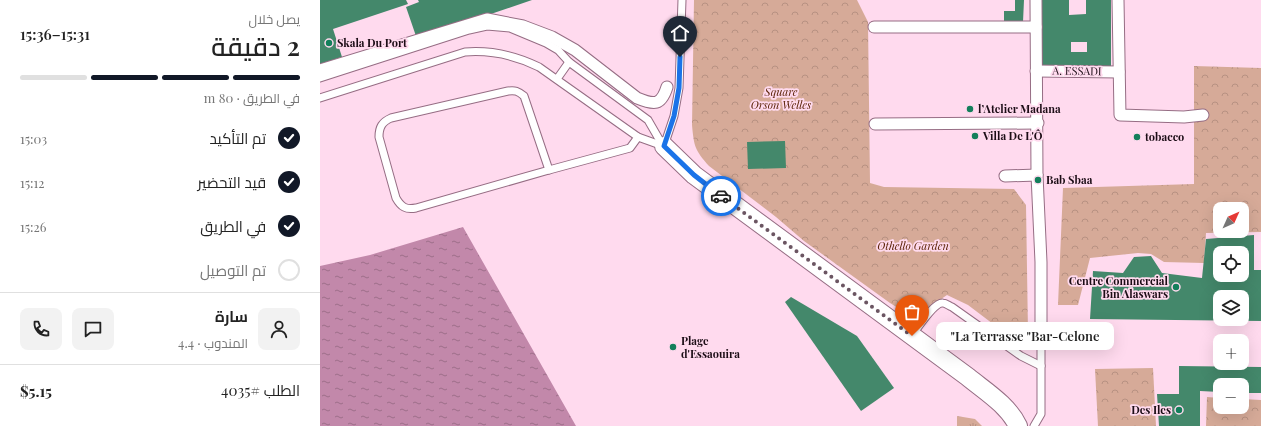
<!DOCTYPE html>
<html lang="ar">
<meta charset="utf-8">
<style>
body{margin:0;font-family:"Playfair Display",Cairo,serif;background:#f2f2f2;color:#222;direction:rtl;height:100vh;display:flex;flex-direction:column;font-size:15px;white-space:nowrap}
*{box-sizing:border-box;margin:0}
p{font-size:13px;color:#767676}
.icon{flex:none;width:22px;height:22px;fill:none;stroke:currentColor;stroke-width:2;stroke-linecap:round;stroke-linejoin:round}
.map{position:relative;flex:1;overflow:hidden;direction:ltr}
.panel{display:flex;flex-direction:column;background:#fff;width:320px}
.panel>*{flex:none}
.needle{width:26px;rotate:45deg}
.tools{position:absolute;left:893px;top:202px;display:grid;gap:8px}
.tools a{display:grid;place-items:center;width:36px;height:36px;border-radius:8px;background:#fff;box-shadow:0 4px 16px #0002;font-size:20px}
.pin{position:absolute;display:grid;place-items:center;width:34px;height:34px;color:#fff;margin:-41px -17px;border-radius:50% 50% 50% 0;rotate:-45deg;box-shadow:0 0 4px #0007}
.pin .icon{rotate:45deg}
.courier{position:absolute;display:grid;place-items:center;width:40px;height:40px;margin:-20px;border:3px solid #1a73e8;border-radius:50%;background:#fff;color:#222;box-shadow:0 1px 5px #0007}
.bubble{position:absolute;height:28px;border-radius:8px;background:#fff;box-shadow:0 4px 16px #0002;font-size:13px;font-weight:600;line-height:28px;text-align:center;direction:rtl}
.overview em{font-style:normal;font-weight:600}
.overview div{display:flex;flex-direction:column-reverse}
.overview{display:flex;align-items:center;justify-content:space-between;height:68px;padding:0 20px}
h1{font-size:26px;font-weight:600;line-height:30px}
.bar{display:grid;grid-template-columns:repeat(4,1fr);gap:6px 4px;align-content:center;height:48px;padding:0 20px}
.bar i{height:5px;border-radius:3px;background:#e0e0e0}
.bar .on{background:#111827}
.bar p{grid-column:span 4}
.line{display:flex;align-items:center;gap:10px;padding:0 20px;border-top:1px solid #e0e0e0}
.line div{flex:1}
.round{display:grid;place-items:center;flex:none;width:42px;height:42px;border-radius:8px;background:#f2f2f2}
ol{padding:0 20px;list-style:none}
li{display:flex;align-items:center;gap:12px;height:44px}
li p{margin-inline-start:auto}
li .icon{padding:4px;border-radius:50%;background:#111827;color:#fff;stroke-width:4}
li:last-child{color:#767676}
li i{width:22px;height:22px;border:2px solid #e0e0e0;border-radius:50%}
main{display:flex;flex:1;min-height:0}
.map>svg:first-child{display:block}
.grass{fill:url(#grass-tufts)}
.park{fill:url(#park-crowns);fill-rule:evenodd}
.water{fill:url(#water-ripples)}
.building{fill:#44886b;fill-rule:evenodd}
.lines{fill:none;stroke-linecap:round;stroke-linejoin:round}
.service-casing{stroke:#966d84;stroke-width:9}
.pedestrian-casing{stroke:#966d84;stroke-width:13}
.tertiary-casing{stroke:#966d84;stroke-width:20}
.service{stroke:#fff;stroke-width:7}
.pedestrian{stroke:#fff;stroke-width:11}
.tertiary{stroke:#fff;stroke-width:18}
.done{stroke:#6b5562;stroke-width:4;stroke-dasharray:0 7.2}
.route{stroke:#1a73e8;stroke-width:5}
.poi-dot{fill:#137f5b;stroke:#ffdaee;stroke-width:1.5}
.labels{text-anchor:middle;stroke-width:3.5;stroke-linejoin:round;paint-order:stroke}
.poi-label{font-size:11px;font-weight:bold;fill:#1c0d16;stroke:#ffdaee;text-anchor:start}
.street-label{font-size:11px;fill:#1c0d16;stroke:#ffdaee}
.park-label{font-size:11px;font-style:italic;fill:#5c2408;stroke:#ffdaee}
</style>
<main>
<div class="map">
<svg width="941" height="426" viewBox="0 0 941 426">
<defs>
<pattern id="grass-tufts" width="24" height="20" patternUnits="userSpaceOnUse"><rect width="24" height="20" fill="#d6aa98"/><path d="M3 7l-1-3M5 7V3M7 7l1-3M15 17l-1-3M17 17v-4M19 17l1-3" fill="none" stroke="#b79182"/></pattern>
<pattern id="park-crowns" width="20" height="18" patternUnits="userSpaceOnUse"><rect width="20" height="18" fill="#d6aa98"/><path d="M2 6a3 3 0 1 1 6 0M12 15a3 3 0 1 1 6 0" fill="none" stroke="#b79182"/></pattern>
<pattern id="water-ripples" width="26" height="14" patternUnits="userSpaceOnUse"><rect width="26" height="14" fill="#c288aa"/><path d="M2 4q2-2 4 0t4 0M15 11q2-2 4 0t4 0" fill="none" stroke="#9d6e89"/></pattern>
</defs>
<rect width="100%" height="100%" fill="#ffdaee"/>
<polygon class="grass" points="637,416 655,419 662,426 637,426"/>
<g class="park">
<path d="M374,0H537L548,22L550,183L564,187L694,189L706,205L708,333H685L648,305L627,295C616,302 608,312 597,320L570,303L484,241L456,217L389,166C375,150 374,147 372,125Z"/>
<path d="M874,66L941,68V232L886,233L884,263L844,262L831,254L818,253L770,258L758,305H738L743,188L874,184ZM900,209H922V231H900Z"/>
<polygon points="833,368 836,426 778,426 775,369"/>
<polygon points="887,397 900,398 900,407 922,407 922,399 941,400 941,426 886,426"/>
</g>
<polygon class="water" points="143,227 256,426 0,426 0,266 50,255"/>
<g class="building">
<polygon points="0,0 86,0 88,4 13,29 22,57 0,64"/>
<polygon points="98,0 212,0 97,39 86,7 99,2"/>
<polygon points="695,0 704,0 703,22 684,22 684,11 695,11"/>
<path d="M721,0H749V15L766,14V0H791V68H721ZM751,42H767V52H751Z"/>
<polygon points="465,141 466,168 428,169 427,142"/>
<path d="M934,235V270H941V321L770,319L773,271L803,273L814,257L831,256L842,273L882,278L886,239ZM900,253H922V275H900ZM900,297H922V319H900Z"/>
<polygon points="471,297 537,336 574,388 541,411 465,302"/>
<polygon points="859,366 941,367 941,393 922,393 922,385 900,385 900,392 880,391 880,426 839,426 837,394 859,394"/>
</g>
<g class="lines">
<g class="service-casing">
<g id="service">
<polyline points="0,78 149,30 167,26 190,28 226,43 238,50 249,62 328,120 343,146"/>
<polyline points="237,79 249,62"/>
<path d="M188,91C195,90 198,91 204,96L229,170L96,208C86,210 81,207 76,198L59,137C59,127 62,122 71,118Z"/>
<path d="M0,98L145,52C172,50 195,55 219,67L318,137L343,146"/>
<polyline points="344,146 354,116 359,88 362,0"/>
<polyline points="229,170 310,148 318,137"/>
<path d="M592,335C598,328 614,302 623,303C626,303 629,306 632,307L701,356L721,366"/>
<polyline points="714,426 721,414 721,322"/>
</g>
</g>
<g class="pedestrian-casing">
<g id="pedestrian">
<polyline points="716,0 717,175 721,262 721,322"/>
<polyline points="798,0 800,115 864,117 883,115"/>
<polyline points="554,27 716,27"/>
<path d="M0,70L167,19L203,26L232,37L255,50L317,98C334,105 341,106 347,87"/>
<polyline points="716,71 799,72"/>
<polyline points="555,124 718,123"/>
<polyline points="685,176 717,175"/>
</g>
</g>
<g class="tertiary-casing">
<path id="tertiary" d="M344,146L374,175L648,377C665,391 688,405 698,426"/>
</g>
<use href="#service" class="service"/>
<use href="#pedestrian" class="pedestrian"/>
<use href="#tertiary" class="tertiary"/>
</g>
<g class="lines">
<polyline class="done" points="401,196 592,336"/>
<polyline class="route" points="360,57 359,88 354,116 344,146 374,175 401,196"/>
</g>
<g class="poi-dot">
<circle cx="9" cy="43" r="4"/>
<circle cx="650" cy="109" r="4"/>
<circle cx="655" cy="136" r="4"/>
<circle cx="817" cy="137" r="4"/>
<circle cx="718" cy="180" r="4"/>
<circle cx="856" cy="287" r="4"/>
<circle cx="353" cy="347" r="4"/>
<circle cx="859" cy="410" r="4"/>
</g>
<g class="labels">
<g class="poi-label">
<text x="17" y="47">Skala Du Port</text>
<text x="658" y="113">l’Atelier Madana</text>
<text x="663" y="140">Villa De L'Ô</text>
<text x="825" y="141">tobacco</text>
<text x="726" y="184">Bab Sbaa</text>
<text x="848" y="285" text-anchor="end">Centre Commercial<tspan x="848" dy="13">Bin Alaswars</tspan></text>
<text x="361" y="345">Plage<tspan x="361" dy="13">d'Essaouira</tspan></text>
<text x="851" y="414" text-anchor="end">Des Iles</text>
</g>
<g class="street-label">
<text transform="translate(757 71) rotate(1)" y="4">A. ESSADI</text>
</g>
<g class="park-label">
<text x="461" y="96">Square<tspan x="461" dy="13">Orson Welles</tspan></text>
<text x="593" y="250">Othello Garden</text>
</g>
</g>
</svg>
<div class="tools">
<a><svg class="needle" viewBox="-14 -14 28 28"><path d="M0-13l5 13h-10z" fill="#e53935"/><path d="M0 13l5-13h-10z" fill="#767676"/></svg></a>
<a><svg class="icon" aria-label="locate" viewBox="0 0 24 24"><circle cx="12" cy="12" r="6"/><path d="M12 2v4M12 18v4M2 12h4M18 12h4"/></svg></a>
<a><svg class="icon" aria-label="layers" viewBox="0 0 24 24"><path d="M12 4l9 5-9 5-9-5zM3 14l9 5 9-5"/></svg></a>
<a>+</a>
<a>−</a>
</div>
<div class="pin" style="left:592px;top:336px;background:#ea580c"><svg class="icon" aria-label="bag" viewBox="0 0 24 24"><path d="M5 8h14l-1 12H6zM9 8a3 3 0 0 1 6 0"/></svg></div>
<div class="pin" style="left:360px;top:57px;background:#1f2937"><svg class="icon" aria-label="home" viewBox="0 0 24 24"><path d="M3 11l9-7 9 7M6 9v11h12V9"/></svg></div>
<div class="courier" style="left:401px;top:196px"><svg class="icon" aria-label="car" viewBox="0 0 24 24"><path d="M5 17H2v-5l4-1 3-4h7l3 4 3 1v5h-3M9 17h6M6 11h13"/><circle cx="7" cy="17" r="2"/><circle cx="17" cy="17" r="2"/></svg></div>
<div class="bubble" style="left:616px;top:322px;width:178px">La Terrasse &quot;Bar-Celone&quot;</div>
</div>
<section class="panel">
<div class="overview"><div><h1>2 دقيقة</h1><p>يصل خلال</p></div><em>15:31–15:36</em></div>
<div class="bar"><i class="on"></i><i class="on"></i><i class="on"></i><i></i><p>في الطريق · 80 m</p></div>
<ol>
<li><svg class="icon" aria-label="check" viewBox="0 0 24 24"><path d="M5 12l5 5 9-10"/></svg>تم التأكيد<p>15:03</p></li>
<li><svg class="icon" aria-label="check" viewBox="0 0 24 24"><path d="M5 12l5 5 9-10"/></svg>قيد التحضير<p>15:12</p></li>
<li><svg class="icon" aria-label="check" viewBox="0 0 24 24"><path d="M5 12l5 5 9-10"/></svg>في الطريق<p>15:26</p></li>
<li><i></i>تم التوصيل</li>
</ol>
<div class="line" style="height:72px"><a class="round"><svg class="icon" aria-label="person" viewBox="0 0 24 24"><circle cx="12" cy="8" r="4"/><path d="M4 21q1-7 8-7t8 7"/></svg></a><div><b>سارة</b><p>المندوب · 4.4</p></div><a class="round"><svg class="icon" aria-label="chat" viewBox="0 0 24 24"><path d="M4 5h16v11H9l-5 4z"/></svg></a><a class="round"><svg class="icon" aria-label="phone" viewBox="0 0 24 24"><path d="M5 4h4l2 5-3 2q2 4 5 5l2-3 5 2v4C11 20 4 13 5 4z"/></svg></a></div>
<div class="line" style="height:52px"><div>الطلب #4035</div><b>$5.15</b></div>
</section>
</main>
